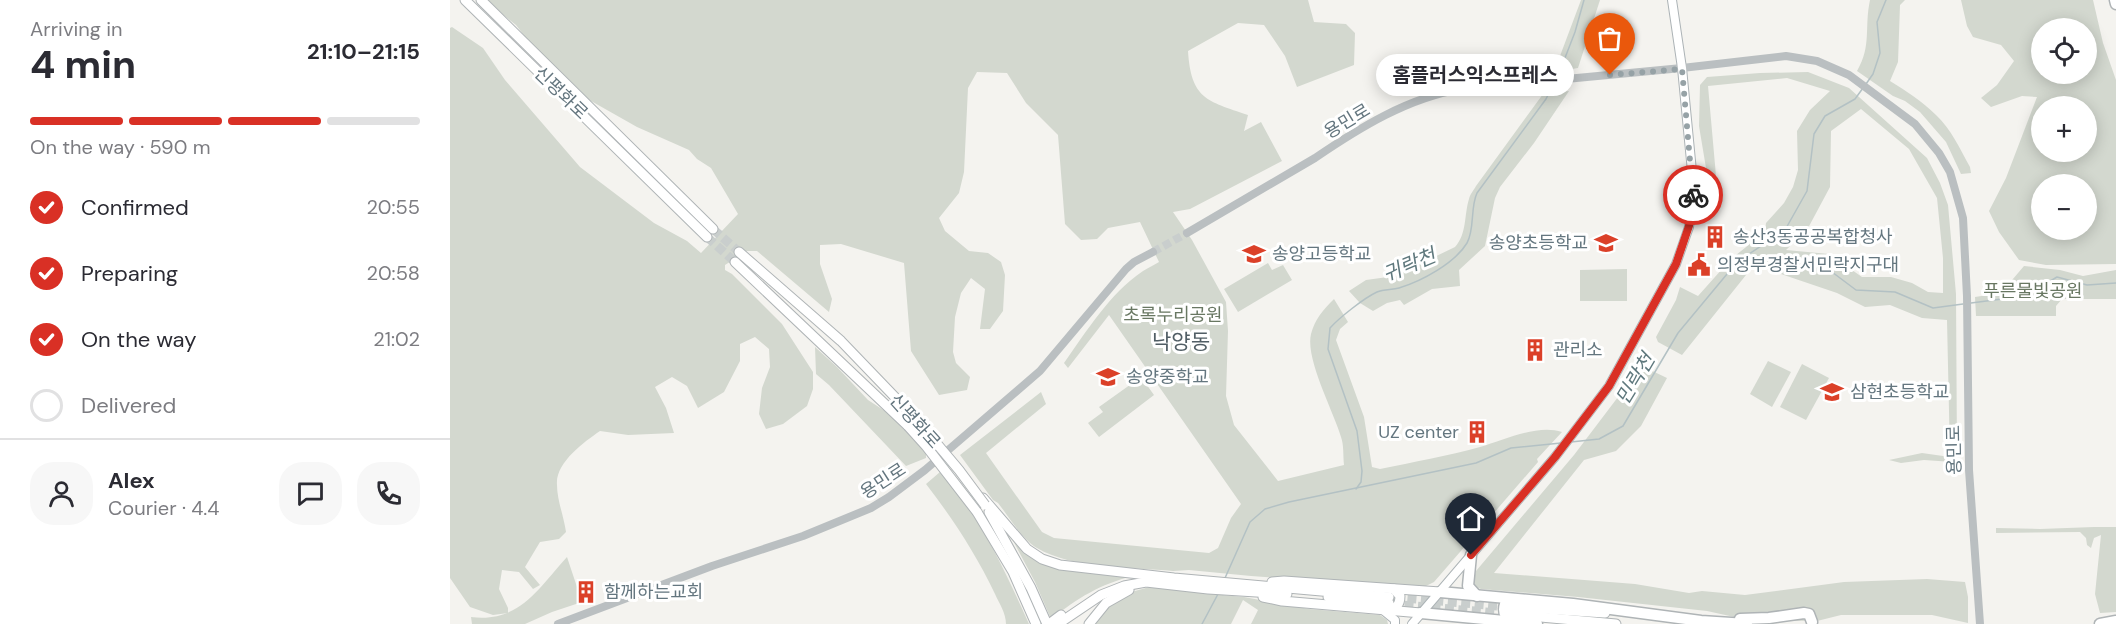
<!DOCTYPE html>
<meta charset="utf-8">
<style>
body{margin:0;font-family:"DM Sans","Noto Sans KR",sans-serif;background:#f7f7f7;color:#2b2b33;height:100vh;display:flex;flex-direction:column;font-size:22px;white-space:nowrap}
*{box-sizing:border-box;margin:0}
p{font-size:20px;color:#7c7c81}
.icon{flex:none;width:33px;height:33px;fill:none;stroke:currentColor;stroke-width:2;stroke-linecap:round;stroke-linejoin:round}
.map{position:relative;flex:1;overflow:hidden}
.side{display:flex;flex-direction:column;background:#fff;width:450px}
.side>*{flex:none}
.fabs{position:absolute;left:1581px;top:18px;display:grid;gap:12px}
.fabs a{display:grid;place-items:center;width:66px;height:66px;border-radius:50%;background:#fff;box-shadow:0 3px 15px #0003;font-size:30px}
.pin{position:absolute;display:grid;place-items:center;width:51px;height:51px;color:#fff;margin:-62px -26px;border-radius:50% 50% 50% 0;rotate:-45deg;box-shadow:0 0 6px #0007}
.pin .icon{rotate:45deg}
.courier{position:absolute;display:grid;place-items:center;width:60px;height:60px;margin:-30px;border:4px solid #d93025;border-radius:50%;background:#fff;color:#222;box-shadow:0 2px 8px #0007}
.bubble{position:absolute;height:42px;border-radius:21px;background:#fff;box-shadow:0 3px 15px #0003;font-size:20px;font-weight:700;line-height:42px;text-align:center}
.summary em{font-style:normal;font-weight:700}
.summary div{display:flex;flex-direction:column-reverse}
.summary{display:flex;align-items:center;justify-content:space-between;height:102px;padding:0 30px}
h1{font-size:39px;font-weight:700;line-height:45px}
.bar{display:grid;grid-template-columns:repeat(4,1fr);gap:9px 6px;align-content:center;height:72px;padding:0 30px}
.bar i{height:8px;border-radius:4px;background:#e1e1e2}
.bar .on{background:#d93025}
.bar p{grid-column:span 4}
.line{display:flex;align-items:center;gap:15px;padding:0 30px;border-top:2px solid #e1e1e2}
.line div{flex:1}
.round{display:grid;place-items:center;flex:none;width:63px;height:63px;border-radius:24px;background:#f7f7f7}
ol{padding:0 30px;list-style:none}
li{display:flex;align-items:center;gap:18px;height:66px}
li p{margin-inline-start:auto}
li .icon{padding:6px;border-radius:50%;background:#d93025;color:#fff;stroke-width:4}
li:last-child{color:#7c7c81}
li i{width:33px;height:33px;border:3px solid #e1e1e2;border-radius:50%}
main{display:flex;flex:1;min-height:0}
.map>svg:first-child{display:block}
.green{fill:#d3d8cf;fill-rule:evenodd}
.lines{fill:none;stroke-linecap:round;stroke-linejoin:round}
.stream{stroke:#b3c1c4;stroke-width:1.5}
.tertiary-tunnel{stroke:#c9cecd;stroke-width:8;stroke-dasharray:8 4;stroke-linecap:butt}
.trunk-tunnel{stroke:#c9cecd;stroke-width:9;stroke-dasharray:9 4.5;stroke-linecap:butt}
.secondary-casing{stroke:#acb3b6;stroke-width:10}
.trunk-casing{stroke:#afb4b6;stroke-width:11}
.motorway-casing{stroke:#afb4b6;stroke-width:13}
.tertiary{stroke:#babfc1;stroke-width:8}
.secondary{stroke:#fff;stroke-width:8}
.trunk{stroke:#fff;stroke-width:9}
.motorway{stroke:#fff;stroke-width:10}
.trunk-bridge-casing{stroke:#afb4b6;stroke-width:11;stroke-linecap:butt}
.trunk-bridge{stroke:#fff;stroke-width:9}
.done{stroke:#96a2a6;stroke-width:6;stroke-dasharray:0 10.8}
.route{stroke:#d93025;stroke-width:8}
.labels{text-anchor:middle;stroke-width:6;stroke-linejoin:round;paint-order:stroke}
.street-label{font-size:18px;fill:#64767f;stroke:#fff}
.poi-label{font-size:18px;fill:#64767f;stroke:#fff;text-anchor:start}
.park-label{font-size:18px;fill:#687762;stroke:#fff}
.water-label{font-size:20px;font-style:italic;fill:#5f787d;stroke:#fff}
.quarter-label{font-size:21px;fill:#515e65;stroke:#fff}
</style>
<main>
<section class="side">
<div class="summary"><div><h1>4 min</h1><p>Arriving in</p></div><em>21:10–21:15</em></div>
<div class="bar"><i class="on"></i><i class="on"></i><i class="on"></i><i></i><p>On the way · 590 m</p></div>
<ol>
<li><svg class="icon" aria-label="check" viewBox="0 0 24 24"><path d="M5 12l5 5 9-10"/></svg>Confirmed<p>20:55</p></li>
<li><svg class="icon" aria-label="check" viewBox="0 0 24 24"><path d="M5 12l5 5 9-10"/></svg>Preparing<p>20:58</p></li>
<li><svg class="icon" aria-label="check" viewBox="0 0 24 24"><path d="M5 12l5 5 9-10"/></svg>On the way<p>21:02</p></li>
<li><i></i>Delivered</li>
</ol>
<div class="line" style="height:108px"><a class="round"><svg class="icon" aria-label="person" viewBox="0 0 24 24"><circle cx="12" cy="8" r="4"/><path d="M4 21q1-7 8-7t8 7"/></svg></a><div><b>Alex</b><p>Courier · 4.4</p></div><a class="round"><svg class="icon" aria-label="chat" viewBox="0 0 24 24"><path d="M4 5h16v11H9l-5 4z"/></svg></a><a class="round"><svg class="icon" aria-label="phone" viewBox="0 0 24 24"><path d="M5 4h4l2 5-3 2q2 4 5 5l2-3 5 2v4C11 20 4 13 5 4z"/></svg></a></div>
</section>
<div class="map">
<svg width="1666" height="624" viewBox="0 0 1666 624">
<rect width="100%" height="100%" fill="#f4f3ef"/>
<g class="green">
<path d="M34,0H858L864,22L896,24L905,33L904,65L847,87L835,56L814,25L788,23L738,51C741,99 757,101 798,115L794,131L811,122L832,161L740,209L723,212L742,240L776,302L778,331L776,396L784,425L828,481L894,465C893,456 894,445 891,437C884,412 855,359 861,334C865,319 873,310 884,299L898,322L890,329L886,340L914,417L922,467L930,469C963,462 998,456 1030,447C1054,440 1087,424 1112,432L1087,459L1088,462L984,582L976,586L966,587L801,576L739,570L723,571C682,567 622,569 587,548C571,538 560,518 548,503L543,500L510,455L591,392L596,404L536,453L592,532L604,538L759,553L768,548L781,518L791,504L659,315L618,368L614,363C637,331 659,294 693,271C698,268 704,265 709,262L690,222L658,228L647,239L631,240L615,224L608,135L576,103L557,73L527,72L518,88L514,172L509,193L489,218L495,231L519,251L538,253L551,262L555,275L553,311L540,329H530L535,289L521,278L511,293L505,317L503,352L506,363L520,377L517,390L489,395L461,351L454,263L391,244L370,245V264L382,299L379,312L307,251H297L275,265V270L282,274L332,324L363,372V389L357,406L333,424L316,429L309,414L312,388L320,367L319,349L305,337L290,344V361L274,392L248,408L237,386L222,377L205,387L216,408L224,433L178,435L150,431C134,442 105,463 107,485C107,500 114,517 116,532L109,539L90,542L75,567L90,585L83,589L69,572L52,570L49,589L58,608V613L43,615L20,607L0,578V28L2,27L33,48L55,80L130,167L204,223L237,241L251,253L288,214L261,168L247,159L239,150L187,127L134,97L86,51L66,25Z"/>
<polygon points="1131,0 1150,0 1128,68 1104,72"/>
<path d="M1420,0H1455L1450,5L1448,62L1440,81C1456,91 1472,101 1486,115C1501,129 1510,149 1520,167L1521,173L1511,174L1496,142L1470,112L1455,101L1443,96L1407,71C1422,45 1414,28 1420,0Z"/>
<path d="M1511,0H1643L1653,43L1666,80V264L1596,265L1569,260L1549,232L1539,211L1556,178L1587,97L1572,96L1541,107L1531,98L1547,85L1564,61L1551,45L1523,37L1517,26ZM1592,28H1636V74H1592ZM1592,106H1636V152H1592ZM1592,184H1636V230H1592Z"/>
<path d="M1358,72L1399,88L1477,158L1490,183L1498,205L1506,294L1507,457L1503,462L1474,460L1451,463L1439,460L1472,453L1500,457L1497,320L1472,318L1440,305L1415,307L1387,293L1304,265L1232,355L1208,342L1206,337L1226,300L1230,287L1248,296L1281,259L1315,232L1316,223L1334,203L1343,187L1348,170L1347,131L1360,110L1380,91L1337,78L1258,86L1266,176L1264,216L1254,212L1258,180L1249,126L1250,85L1257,77L1310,73ZM1411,109L1459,149L1487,198L1493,258V293L1478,292L1462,283L1441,277H1412L1379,254L1336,250L1357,230L1380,187L1381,131Z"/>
<path d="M1119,91L1084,143L1050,187L1045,198L1035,246L1009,270L1010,286L982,289L954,305L950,300L937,303L923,311L910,303L899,291L916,280L945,276L1005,247C1017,234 1014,215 1019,199C1020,194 1024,190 1026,186L1093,94Z"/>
<polygon points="818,263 822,270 833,265 842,280 788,312 774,289"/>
<polygon points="1574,266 1610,270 1633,276 1666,270 1666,299 1612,299 1606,306 1606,316 1526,316 1525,297 1551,293"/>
<polygon points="1177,269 1177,301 1130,301 1130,270"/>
<polygon points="365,347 387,367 418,400 438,413 476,452 476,458 456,466 379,385 366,374"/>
<polygon points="1318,361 1341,372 1322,407 1300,394"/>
<polygon points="1352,364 1379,378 1356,420 1330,407"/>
<polygon points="1194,367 1217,378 1191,426 1166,451 1134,460 1044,573 1185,584 1239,593 1252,591 1295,595 1394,582 1477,579 1515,582 1518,597 1518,623 1482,615 1391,615 1367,621 1298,620 1257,611 1128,597 1031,589 1026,587 1023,582 1026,571 1124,455 1190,368"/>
<polygon points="691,377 704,395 649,437 638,423 653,412 649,407"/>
<path d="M490,472C530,515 555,571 579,624H556C556,613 549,603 545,594C526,554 503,519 476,484Z"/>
<polygon points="1644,527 1666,527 1666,612 1650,613 1645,594 1651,535 1644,538 1641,548 1637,545 1636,538 1630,532 1546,533 1546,528 1590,529"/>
<path d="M559,533L583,556L683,576C650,584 628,598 601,619L585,582Z"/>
<path d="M117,557L132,602L102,612L75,624H22L21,617C69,623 87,590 117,557Z"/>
<polygon points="703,586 722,587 751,593 794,597 859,609 930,615 937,620 938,624 801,624 808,610 793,600 781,624 642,624 661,601 685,591"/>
</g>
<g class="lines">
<g class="stream">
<polyline points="1108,76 1125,32 1134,0"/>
<polyline points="1416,84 1423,74 1430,53 1427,22 1436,0"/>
<polyline points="1300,255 1348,269 1367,267 1382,272 1406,290 1445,292 1483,308 1513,304"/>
<polyline points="1521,303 1575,296 1607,277 1637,285 1666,283"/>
<polyline points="1121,442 1149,439 1173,426 1228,333 1287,262 1335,230 1357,191 1364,134 1375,116 1405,99 1413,88"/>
<path d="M906,489L911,482L912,471L907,431L878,349L880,328C889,318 914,298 927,292C934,289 942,290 949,288C972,281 1005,263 1017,243C1025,229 1020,208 1027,193L1096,99L1104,83"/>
<polyline points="775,578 800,522 815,509 839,502 1026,463 1061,448 1111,443"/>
<polyline points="752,624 768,594"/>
</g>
<polyline class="tertiary-tunnel" points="703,252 737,233"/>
<g class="trunk-tunnel">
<polyline points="263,229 289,252"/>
<polyline points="257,237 285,262"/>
<polyline points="944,597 1059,607"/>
<polyline points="941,604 1059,614"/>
</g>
<g class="secondary-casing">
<g id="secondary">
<polyline points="934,611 945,620 945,624"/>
<polyline points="962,624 1105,457 1159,386 1226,264 1239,227 1244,192 1232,68 1222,0"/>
</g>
</g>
<g class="trunk-casing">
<g id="trunk">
<polyline points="15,0 257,237"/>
<polyline points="31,0 263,229"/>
<polyline points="289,252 391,341 466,419"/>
<polyline points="285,262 458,426"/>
<polyline points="533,498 577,549 592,559 610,565 724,578 939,597"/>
<polyline points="527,512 563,572 586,624"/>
<polyline points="539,512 581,588 597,624"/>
<polyline points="822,582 834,581 990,592"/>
<polyline points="813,597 832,601 971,613"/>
<polyline points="878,597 939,603"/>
<polyline points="1062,607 1155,613"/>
<path d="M937,610C945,609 950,606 950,596L944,589"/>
<polyline points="1059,614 1166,624"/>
<polyline points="599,624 611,615"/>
<polyline points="608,624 651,595 674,586 696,582 758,589 837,594"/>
<polyline points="639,624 656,603 679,590"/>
</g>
</g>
<g class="motorway-casing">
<g id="motorway">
<polyline points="1665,0 1666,4"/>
<polyline points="1021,555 1018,586 1027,596"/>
<polyline points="990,592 1123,604 1251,621 1297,624"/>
<path d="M1062,599L1055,604C1052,613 1057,619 1065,623"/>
<polyline points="971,613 1087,624"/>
<polyline points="1290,619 1319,618 1354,613 1359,614 1362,622"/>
<polyline points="1650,624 1666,621"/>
</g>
</g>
<g class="tertiary">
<path d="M737,233L865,158C909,128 959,97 1012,89L1232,68L1336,56L1367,61L1399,75L1465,124L1489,153L1500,172L1513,218L1517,296L1519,470L1530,624"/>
<polyline points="108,624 262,566 353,536 421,508 439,497 475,470 590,371 676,269 684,262 703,252"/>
</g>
<use href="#secondary" class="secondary"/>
<use href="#trunk" class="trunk"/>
<use href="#motorway" class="motorway"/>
<g class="trunk-bridge-casing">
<g id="trunk-bridge">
<polyline points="466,419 509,470 535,505"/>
<polyline points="458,426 476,446 527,512"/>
</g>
</g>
<use href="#trunk-bridge" class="trunk-bridge"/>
</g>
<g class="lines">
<polyline class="done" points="1160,75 1232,69 1243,195"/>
<polyline class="route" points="1021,555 1105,457 1159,386 1226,264 1239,226 1243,195"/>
</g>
<defs>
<g id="building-bare" transform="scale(1.8)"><path d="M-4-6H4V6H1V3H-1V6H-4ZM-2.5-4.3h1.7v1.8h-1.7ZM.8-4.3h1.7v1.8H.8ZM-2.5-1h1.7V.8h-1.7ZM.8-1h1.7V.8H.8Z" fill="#db4028" stroke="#fff" stroke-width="2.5" paint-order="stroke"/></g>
<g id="school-bare" transform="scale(1.8)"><path d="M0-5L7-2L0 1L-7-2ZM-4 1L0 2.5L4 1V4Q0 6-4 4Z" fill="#db4028" stroke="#fff" stroke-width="2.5" paint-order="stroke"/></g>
<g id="civic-bare" transform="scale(1.8)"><path d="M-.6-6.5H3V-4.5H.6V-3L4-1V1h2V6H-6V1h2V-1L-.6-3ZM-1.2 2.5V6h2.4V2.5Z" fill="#db4028" stroke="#fff" stroke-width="2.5" paint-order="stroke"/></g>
</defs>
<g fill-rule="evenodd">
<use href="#building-bare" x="1265" y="237"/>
<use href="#school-bare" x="1156" y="243"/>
<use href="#school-bare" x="804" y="254"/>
<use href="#civic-bare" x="1249" y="265"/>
<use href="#building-bare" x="1085" y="350"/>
<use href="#school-bare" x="658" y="377"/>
<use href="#school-bare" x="1382" y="392"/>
<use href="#building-bare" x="1027" y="432"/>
<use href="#building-bare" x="136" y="592"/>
</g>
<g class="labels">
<g class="street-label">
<text transform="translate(111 93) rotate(44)" y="6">신평화로</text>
<text transform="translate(897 121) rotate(-31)" y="6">용민로</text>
<text transform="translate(465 421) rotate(48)" y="6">신평화로</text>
<text transform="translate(1504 450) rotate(-91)" y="6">용민로</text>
<text transform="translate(433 481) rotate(-33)" y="6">용민로</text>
</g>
<g class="poi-label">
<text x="1283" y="243">송산3동공공복합청사</text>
<text x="1138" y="249" text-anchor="end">송양초등학교</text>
<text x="822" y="260">송양고등학교</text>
<text x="1267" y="271">의정부경찰서민락지구대</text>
<text x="1103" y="356">관리소</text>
<text x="676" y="383">송양중학교</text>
<text x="1400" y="398">삼현초등학교</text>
<text x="1009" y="438" text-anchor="end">UZ center</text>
<text x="154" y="598">함께하는교회</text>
</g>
<g class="park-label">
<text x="1583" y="297">푸른물빛공원</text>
<text x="723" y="321">초록누리공원</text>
</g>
<g class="water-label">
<text transform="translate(959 265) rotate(-23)" y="7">귀락천</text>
<text transform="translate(1185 379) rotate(-59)" y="7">민락천</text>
</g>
<g class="quarter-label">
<text x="731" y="349">낙양동</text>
</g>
</g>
</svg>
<div class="fabs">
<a><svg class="icon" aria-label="locate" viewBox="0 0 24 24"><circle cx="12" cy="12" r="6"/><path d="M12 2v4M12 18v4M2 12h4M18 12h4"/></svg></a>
<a>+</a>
<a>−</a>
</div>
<div class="pin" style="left:1160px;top:75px;background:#ea580c"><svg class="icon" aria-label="bag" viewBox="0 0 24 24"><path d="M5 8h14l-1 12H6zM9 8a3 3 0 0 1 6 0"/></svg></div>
<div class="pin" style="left:1021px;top:555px;background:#1f2937"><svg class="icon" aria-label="home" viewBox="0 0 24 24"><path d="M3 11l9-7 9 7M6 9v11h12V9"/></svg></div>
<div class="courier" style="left:1243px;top:195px"><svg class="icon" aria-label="bike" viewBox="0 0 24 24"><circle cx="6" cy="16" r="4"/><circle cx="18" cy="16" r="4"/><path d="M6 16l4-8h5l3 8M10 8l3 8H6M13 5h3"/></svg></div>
<div class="bubble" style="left:926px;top:54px;width:198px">홈플러스익스프레스</div>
</div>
</main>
